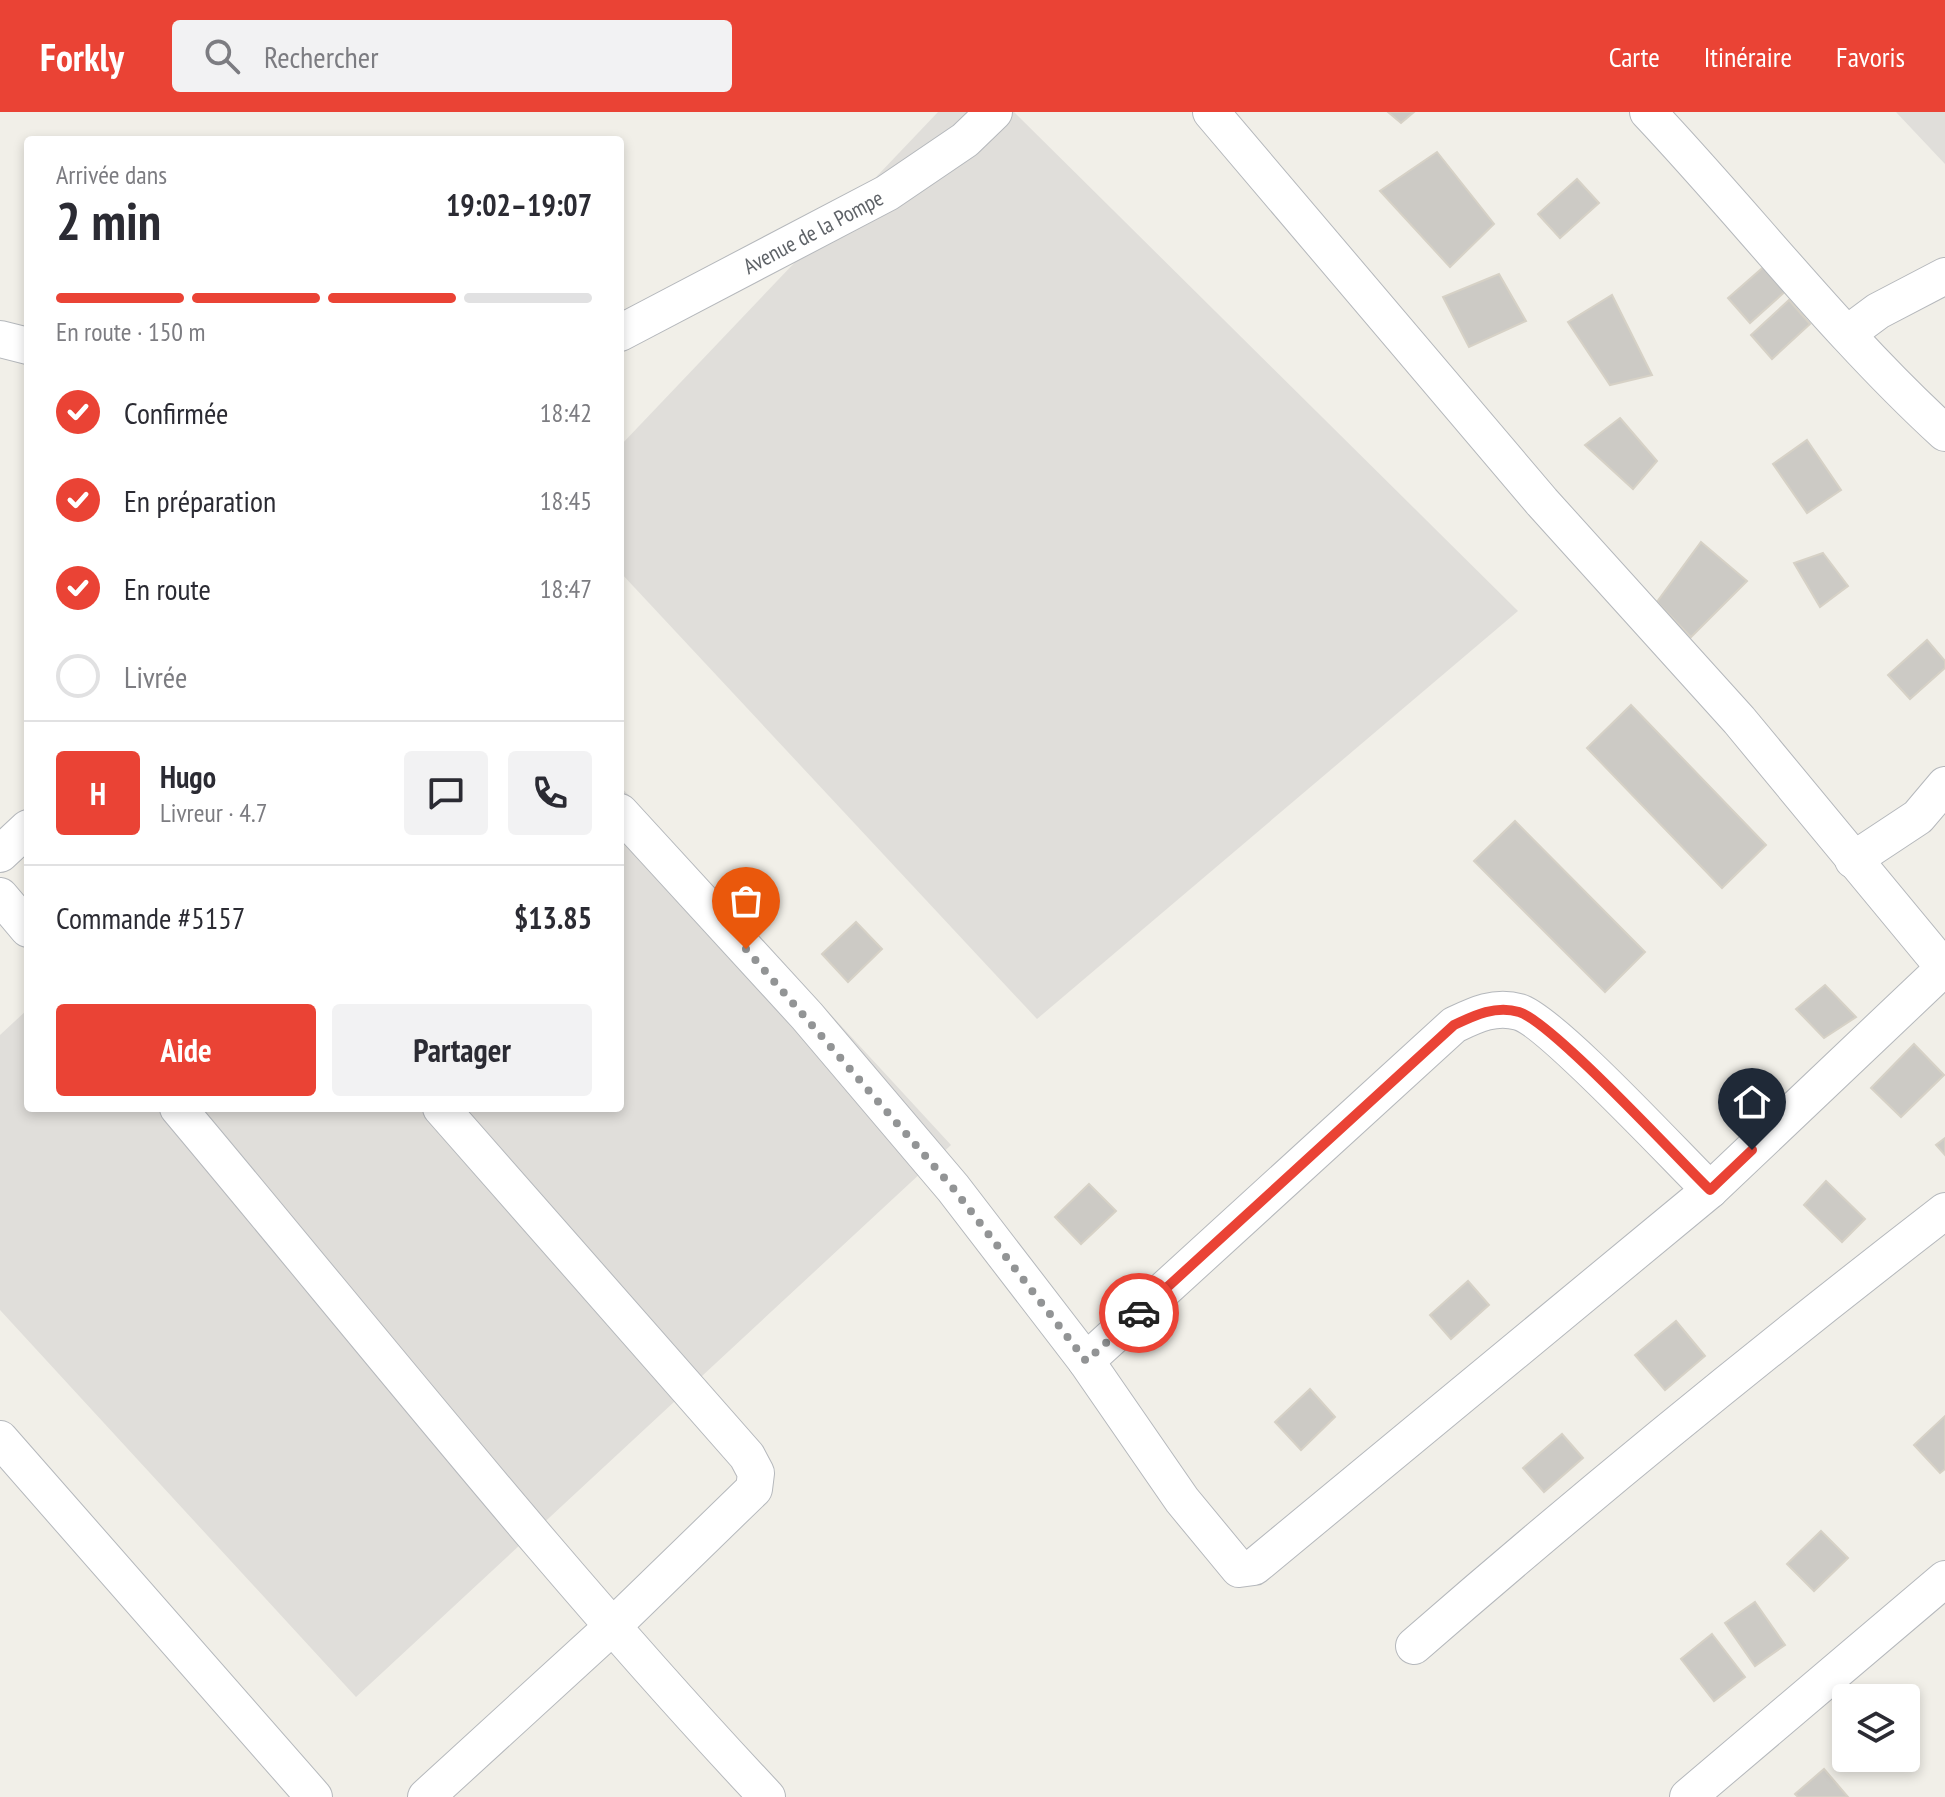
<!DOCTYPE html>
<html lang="fr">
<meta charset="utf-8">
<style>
body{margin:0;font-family:"PT Sans Narrow",sans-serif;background:#f2f2f3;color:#2b2b33;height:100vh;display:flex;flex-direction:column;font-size:30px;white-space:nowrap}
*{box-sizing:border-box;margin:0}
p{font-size:26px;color:#7c7c81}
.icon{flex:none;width:44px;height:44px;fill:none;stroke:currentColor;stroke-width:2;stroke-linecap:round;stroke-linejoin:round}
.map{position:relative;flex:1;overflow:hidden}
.sheet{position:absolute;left:24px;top:24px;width:600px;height:976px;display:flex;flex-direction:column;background:#fff;border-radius:8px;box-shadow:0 4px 12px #0003}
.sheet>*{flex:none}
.controls{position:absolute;left:1832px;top:1572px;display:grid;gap:16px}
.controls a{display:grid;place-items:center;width:88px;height:88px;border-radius:8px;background:#fff;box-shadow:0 4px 12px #0003;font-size:40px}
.pin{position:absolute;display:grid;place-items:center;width:68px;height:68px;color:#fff;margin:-82px -34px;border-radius:50% 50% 50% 0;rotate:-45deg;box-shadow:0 0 8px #0007}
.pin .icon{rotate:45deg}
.courier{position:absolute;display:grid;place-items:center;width:80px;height:80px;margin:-40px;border:6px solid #ea4335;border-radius:50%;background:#fff;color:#222;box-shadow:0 2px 10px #0007}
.summary em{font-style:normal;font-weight:700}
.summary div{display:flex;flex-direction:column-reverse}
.summary{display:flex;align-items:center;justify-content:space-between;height:136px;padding:0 32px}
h1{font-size:52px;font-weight:700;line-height:60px}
.bar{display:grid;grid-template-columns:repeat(4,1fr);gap:12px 8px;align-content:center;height:96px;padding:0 32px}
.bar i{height:10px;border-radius:6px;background:#e1e1e2}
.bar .on{background:#ea4335}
.bar p{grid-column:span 4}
.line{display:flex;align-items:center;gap:20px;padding:0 32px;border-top:2px solid #e1e1e2}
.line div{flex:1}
.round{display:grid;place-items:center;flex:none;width:84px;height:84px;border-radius:8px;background:#f2f2f3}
ol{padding:0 32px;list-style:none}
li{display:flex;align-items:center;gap:24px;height:88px}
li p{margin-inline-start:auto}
li .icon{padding:8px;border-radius:50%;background:#ea4335;color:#fff;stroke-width:4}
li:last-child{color:#7c7c81}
li i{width:44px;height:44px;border:4px solid #e1e1e2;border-radius:50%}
.cta{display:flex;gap:16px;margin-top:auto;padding:16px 32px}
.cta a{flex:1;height:92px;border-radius:8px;background:#ea4335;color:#fff;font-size:32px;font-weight:700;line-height:92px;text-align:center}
.cta a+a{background:#f2f2f3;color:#2b2b33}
header{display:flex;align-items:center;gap:48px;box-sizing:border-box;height:112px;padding:0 40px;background:#ea4335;color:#fff}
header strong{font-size:38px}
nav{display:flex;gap:44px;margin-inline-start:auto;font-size:28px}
.search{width:560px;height:72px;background:#f2f2f3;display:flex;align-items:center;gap:20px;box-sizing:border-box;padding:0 28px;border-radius:8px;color:#7c7c81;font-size:30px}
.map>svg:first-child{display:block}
.industrial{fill:#e0deda}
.building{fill:#cccac5;stroke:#d6d1c6;stroke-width:2}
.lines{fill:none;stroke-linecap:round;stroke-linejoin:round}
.minor-casing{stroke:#b5b8bc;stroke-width:38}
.minor{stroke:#fff;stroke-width:36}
.done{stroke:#929495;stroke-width:8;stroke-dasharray:0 14.4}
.route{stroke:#ea4335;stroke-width:10}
.labels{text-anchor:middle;stroke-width:8;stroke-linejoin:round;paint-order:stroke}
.street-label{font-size:22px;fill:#5f6368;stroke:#fff}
</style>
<header>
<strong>Forkly</strong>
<div class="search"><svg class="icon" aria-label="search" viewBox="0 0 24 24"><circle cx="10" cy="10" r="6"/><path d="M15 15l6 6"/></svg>Rechercher</div>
<nav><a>Carte</a><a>Itinéraire</a><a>Favoris</a></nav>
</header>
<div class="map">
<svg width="1945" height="1685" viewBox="0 0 1945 1685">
<rect width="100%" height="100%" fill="#f1efe8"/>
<g class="industrial">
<polygon points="938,0 1014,0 1518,499 1037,907 620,460 620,334"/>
<polygon points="1896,0 1945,0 1945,52"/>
<polygon points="620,674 951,1033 356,1585 0,1198 0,923 28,897 28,996 620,996"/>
</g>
<g class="building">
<polygon points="1388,0 1414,0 1401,11"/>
<polygon points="1437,40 1494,112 1450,155 1380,79"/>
<polygon points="1577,67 1599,91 1560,126 1538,102"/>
<polygon points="1767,152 1789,176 1750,211 1728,186"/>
<polygon points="1499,162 1526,209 1469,235 1443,185"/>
<polygon points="1612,183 1652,263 1610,273 1568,210"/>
<polygon points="1789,188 1810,212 1772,247 1751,223"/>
<polygon points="1620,306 1657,349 1633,377 1585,333"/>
<polygon points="1807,328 1841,378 1807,401 1773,352"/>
<polygon points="1701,430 1747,469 1691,525 1657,490"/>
<polygon points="1823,441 1848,474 1820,495 1794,451"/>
<polygon points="1927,528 1945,549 1945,556 1910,587 1888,563"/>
<polygon points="1631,593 1766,733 1722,776 1587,636"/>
<polygon points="1515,709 1645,840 1605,880 1474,749"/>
<polygon points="856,810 882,837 848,870 822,842"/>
<polygon points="1825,873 1856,905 1824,926 1796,897"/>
<polygon points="1914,932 1944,963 1901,1005 1871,976"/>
<polygon points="1945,1026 1945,1043 1936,1033"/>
<polygon points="1826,1069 1865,1107 1842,1130 1804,1093"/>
<polygon points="1089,1072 1116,1099 1081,1132 1055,1105"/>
<polygon points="1468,1169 1489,1193 1451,1227 1430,1203"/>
<polygon points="1676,1209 1705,1244 1665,1278 1635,1243"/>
<polygon points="1310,1277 1335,1305 1301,1338 1275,1310"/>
<polygon points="1945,1304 1945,1357 1940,1361 1914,1333"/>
<polygon points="1562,1322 1583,1346 1544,1380 1523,1356"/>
<polygon points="1821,1419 1848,1446 1814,1479 1787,1452"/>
<polygon points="1755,1490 1785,1533 1755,1554 1725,1511"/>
<polygon points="1712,1522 1745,1565 1714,1589 1681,1547"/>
<polygon points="1824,1657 1848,1685 1798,1685 1795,1682"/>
</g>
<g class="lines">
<g class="minor-casing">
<g id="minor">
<polyline points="1211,0 1542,390 1739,608 1945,857"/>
<path d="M1648,0C1748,106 1838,223 1945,321"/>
<path id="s1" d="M620,221L887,81L965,28L994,0"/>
<polyline points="1847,222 1878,199 1945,164"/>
<polyline points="0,227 28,234"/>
<polyline points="620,700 807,904 953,1076 1086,1249 1182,1388 1239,1457 1254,1455 1710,1078 1944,856"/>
<polyline points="0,742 28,716"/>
<polyline points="1853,748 1918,705 1945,673"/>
<polyline points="0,784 28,817"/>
<path d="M178,996C372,1227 560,1465 767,1685"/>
<path d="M1086,1249L1454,913C1475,903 1495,893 1519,900C1551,909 1678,1047 1710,1078"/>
<polyline points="0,1327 314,1685"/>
<path d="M1414,1534C1586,1384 1764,1239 1945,1099"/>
<polyline points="426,1685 613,1514 754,1377 756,1361 747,1344 441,996"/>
<polyline points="1688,1685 1945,1467"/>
</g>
</g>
<use href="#minor" class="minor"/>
</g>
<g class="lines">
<polyline class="done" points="746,837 953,1076 1086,1249 1139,1201"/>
<path class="route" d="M1139,1201L1454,913C1475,903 1496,893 1519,900C1552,910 1677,1046 1710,1078L1752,1038"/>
</g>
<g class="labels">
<g class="street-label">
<text dy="8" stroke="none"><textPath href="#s1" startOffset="218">Avenue de la Pompe</textPath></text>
</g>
</g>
</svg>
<div class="controls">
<a><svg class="icon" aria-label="layers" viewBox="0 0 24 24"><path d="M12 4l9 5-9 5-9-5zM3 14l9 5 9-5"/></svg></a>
</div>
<div class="pin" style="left:746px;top:837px;background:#ea580c"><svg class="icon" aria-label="bag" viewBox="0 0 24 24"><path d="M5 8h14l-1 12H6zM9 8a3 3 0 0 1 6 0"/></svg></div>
<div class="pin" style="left:1752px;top:1038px;background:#1f2937"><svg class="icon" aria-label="home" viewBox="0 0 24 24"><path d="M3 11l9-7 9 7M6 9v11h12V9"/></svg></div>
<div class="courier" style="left:1139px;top:1201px"><svg class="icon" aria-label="car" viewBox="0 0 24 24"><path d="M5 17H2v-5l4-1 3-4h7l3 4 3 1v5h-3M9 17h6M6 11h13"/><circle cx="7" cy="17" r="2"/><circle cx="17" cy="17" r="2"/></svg></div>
<section class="sheet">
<div class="summary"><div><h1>2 min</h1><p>Arrivée dans</p></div><em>19:02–19:07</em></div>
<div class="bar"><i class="on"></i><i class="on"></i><i class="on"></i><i></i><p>En route · 150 m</p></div>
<ol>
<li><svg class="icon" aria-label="check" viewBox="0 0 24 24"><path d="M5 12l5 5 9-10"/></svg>Confirmée<p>18:42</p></li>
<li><svg class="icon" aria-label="check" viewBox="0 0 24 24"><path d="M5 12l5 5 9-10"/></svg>En préparation<p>18:45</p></li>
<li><svg class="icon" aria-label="check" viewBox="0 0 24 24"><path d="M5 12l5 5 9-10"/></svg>En route<p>18:47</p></li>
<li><i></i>Livrée</li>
</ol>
<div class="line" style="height:144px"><b class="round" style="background:#ea4335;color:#fff">H</b><div><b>Hugo</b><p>Livreur · 4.7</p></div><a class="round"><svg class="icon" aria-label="chat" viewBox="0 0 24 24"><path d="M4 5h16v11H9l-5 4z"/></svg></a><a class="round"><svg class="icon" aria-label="phone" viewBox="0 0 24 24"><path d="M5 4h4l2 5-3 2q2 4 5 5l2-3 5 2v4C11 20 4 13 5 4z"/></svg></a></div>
<div class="line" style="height:104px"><div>Commande #5157</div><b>$13.85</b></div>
<div class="cta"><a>Aide</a><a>Partager</a></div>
</section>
</div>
